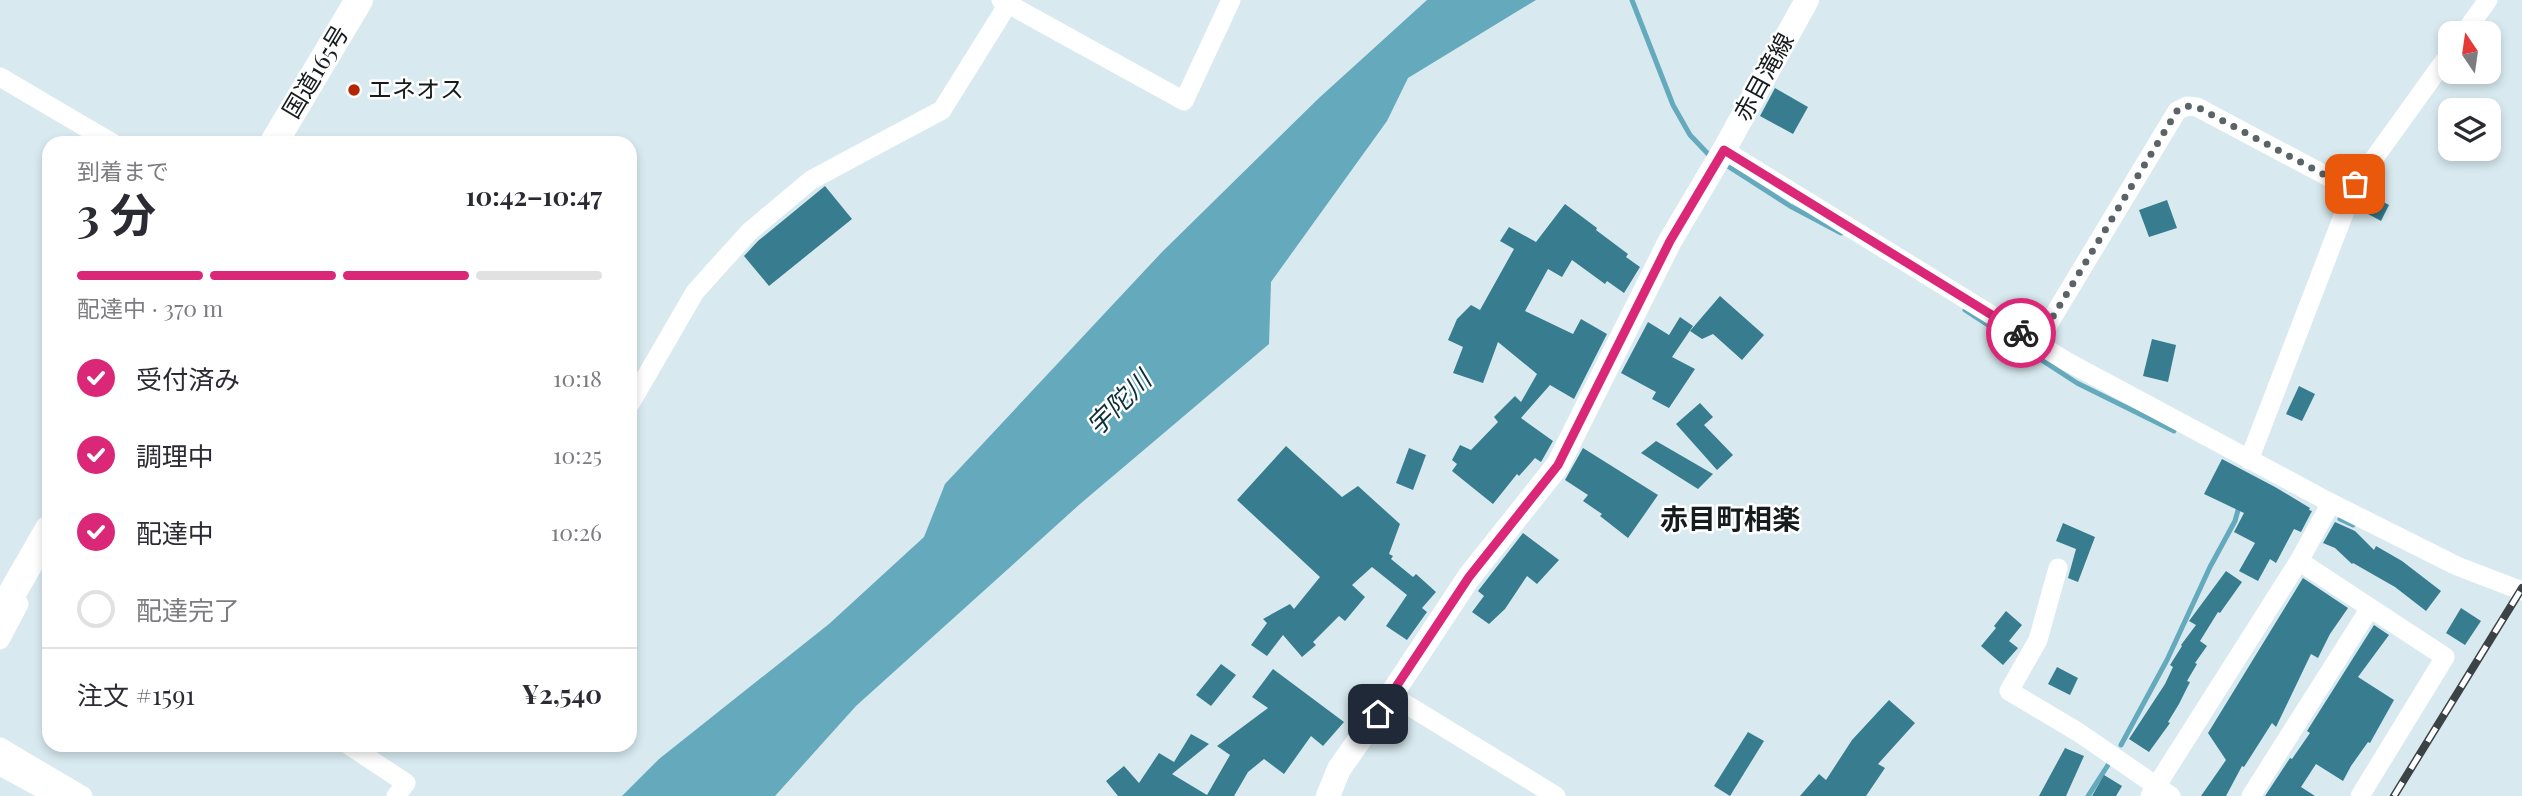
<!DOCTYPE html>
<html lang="ja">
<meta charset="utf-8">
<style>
body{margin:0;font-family:"Playfair Display","Noto Sans JP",serif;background:#f7f7f7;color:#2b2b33;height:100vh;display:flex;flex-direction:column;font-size:26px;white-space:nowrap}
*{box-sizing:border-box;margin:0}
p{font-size:23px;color:#7c7c81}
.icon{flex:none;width:38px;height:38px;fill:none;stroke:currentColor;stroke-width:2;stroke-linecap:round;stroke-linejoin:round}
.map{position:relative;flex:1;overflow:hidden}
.sheet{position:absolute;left:42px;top:136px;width:595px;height:616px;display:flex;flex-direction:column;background:#fff;border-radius:21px;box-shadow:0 4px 10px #0003}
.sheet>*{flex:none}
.needle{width:46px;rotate:347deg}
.controls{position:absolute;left:2438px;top:21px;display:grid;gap:14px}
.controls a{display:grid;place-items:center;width:63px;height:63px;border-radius:14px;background:#fff;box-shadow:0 4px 10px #0003;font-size:35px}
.pin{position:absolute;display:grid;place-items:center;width:60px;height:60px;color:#fff;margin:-30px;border-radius:14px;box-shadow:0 4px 10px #0006}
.courier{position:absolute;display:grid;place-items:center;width:70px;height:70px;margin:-35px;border:5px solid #db2777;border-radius:50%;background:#fff;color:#222;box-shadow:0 2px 9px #0007}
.overview em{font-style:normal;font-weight:700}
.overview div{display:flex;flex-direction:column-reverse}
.overview{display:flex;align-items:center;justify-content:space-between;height:119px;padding:0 35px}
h1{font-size:46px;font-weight:700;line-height:52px}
.bar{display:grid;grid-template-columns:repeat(4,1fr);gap:10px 7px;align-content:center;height:84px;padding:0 35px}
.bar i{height:9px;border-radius:5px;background:#e1e1e2}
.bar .current{background:#db2777}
.bar p{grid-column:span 4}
.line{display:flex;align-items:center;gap:18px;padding:0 35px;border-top:2px solid #e1e1e2}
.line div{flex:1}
ol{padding:0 35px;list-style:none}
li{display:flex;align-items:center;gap:21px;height:77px}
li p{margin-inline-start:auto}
li .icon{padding:7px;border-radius:50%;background:#db2777;color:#fff;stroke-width:4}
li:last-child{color:#7c7c81}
li i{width:38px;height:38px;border:4px solid #e1e1e2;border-radius:50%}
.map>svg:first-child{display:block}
.water{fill:#64a9bc}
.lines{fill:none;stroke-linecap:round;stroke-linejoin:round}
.stream{stroke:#64a9bc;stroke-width:5}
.building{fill:#377d8f}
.path{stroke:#7c898d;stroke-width:3.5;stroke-dasharray:3.5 5;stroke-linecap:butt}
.minor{stroke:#fff;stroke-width:19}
.major{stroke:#fff;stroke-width:24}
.highway{stroke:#fff;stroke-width:28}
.rail-casing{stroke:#3b4346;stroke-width:8}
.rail{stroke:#fff;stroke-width:5;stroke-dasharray:16;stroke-linecap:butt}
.done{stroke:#5a6468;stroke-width:7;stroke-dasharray:0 12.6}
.route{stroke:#db2777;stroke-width:9}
.poi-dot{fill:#b22603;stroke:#fff;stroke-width:2.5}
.labels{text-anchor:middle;stroke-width:5;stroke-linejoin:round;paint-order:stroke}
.street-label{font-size:24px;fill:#161c1e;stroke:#fff}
.poi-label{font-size:24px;fill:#161c1e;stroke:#fff;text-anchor:start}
.water-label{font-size:26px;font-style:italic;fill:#0c2f38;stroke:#fff}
.quarter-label{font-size:28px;font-weight:bold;fill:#161c1e;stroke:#fff}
</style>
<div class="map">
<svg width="2522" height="796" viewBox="0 0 2522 796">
<rect width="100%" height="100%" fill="#d8eaf0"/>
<polygon class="water" points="1427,0 1536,0 1408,78 1387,121 1271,282 1269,344 1080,504 856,706 775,796 622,796 659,759 829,624 924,537 945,484 1162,252 1319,98"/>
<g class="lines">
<g class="stream">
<polyline points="1632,0 1673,105 1690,135 1711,157"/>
<polyline points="1723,163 1790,206 1841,233"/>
<polyline points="1965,310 2077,383 2174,431"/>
<polyline points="2340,519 2353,525"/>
<polyline points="2121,745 2167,660 2210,567 2235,521 2240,503"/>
<polyline points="2088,796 2108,765"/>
</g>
</g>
<g class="building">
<polygon points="1775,88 1808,107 1793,134 1760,116"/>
<polygon points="825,186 852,219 769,286 744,256 758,241"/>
<polygon points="2365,192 2389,205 2381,221 2359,209"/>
<polygon points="2167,200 2177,228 2149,237 2139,210"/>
<polygon points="1565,204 1597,228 1596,230 1628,254 1626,257 1640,267 1624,293 1607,281 1605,284 1572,260 1562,277 1548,269 1525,311 1573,334 1581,319 1607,334 1574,399 1550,385 1521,418 1553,441 1541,462 1535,458 1519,476 1517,474 1493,504 1452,471 1457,464 1452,460 1460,445 1471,450 1498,422 1494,417 1515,396 1521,402 1537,374 1498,342 1483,383 1453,373 1463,347 1448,340 1457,319 1471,305 1480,310 1514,249 1500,241 1509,227 1536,242"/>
<polygon points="1720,296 1764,335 1742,360 1713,334 1702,339 1690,331"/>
<polygon points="1680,317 1693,326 1672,357 1695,369 1669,408 1652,399 1656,392 1621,373 1648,322 1669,335"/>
<polygon points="2152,339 2176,345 2168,382 2143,376"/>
<polygon points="2299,386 2315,394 2302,421 2286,414"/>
<polygon points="1700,403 1713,417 1704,425 1733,455 1717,470 1676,424"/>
<polygon points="1656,441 1713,474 1698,489 1641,453"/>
<polygon points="1286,446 1342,497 1358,486 1400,524 1389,554 1393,556 1391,559 1413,577 1416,574 1436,592 1422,608 1427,612 1407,640 1386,626 1407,595 1372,567 1352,585 1365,597 1345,621 1339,616 1313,642 1316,645 1302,657 1283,635 1267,656 1251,645 1267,623 1263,619 1290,604 1294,609 1320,577 1237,500"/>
<polygon points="1409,448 1426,455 1413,490 1396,483"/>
<polygon points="1583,448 1658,495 1628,538 1600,516 1602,514 1583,501 1588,495 1565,480"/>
<polygon points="2222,459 2275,487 2310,508 2309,510 2312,511 2301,532 2294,529 2276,563 2270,559 2258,581 2239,571 2255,543 2234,532 2244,513 2204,494"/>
<polygon points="2335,522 2355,531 2374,550 2376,546 2402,561 2441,591 2426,611 2395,587 2353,563 2352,564 2335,548 2323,543"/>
<polygon points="2063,523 2095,537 2078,582 2068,578 2076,549 2056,541"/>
<polygon points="1523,533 1559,560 1537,584 1527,576 1505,609 1489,624 1472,612 1484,596 1478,591"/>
<polygon points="2226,571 2242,582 2220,613 2218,612 2200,641 2207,646 2195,663 2197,664 2187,681 2190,682 2179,704 2168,722 2170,723 2149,752 2129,739 2165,684 2173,667 2170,665 2182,646 2181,645 2196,625 2189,621"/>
<polygon points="2303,578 2348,608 2330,634 2318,658 2311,654 2276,727 2272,723 2244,767 2242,766 2226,796 2201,796 2226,760 2208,733"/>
<polygon points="2461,608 2481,621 2465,645 2446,633"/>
<polygon points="2006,611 2022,625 2009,641 2018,648 2003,665 1981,646 1996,628 1994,626"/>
<polygon points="2374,625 2389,635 2358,677 2394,700 2370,743 2368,742 2351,766 2343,781 2316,764 2301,787 2315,796 2265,796 2290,758 2292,759 2310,733 2307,731"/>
<polygon points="1221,664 1236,675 1211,706 1196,695"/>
<polygon points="2057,667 2078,678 2070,695 2048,684"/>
<polygon points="1273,669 1344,722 1323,746 1311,736 1284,774 1264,759 1248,772 1234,796 1118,796 1106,781 1124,766 1139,783 1159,753 1174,762 1191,734 1209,744 1172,774 1207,795 1230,755 1217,746 1268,708 1252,697"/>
<polygon points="1889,700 1915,723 1878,764 1885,768 1866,796 1800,796 1819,774 1826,780 1852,740"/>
<polygon points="1748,732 1764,741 1730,796 1714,786"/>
<polygon points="2065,748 2084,756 2066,796 2039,796"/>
<polygon points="2104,775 2122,786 2116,796 2092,796"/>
</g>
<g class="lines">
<polyline class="path" points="44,508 49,499"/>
<g class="minor">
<polyline points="1001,0 1184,101 1231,0"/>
<polyline points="2464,33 2488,0"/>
<polyline points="0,77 114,144"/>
<polyline points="1724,150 2066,361 2331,503 2457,566 2522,591"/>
<polyline points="2037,343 2177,111 2187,106 2197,107 2353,190"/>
<polyline points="630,404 695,292 749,232 811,180 942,110 1008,4"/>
<polyline points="2249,460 2355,185 2450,53"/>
<polyline points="2299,561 2445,657 2360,796"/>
<polyline points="2058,568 2038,640 2009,691 2078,732 2171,796"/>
<polyline points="0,640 19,604"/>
<polyline points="1391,695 1556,796"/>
<polyline points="350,746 406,783 396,796"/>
<polyline points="0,747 83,796"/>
<polyline points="2150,796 2299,561 2331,503"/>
<polyline points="2251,796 2370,608"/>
</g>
<g class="major">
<polyline points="0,763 60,796"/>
<polyline points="1328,796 1339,769 1391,695 1469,577 1558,465 1670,241 1724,150 1807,0"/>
</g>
<g class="highway">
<polyline points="273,144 359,0"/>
<polyline points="0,614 49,529"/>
</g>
<g class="rail-casing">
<polyline id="rail" points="2394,796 2522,588"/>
</g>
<use href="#rail" class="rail"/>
</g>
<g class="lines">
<polyline class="done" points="2021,333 2037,343 2177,111 2187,106 2197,107 2353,190 2355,184"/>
<polyline class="route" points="1378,714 1469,577 1558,465 1670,241 1724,150 2021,333"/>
</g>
<circle class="poi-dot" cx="354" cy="90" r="7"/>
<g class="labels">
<g class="street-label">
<text transform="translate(316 72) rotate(-59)" y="8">国道165号</text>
<text transform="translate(1764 77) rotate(-61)" y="8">赤目滝線</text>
</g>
<g class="poi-label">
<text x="368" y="98">エネオス</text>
</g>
<g class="water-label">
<text transform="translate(1119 403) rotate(-45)" y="9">宇陀川</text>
</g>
<g class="quarter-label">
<text x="1730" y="529">赤目町相楽</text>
</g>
</g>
</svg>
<div class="controls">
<a><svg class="needle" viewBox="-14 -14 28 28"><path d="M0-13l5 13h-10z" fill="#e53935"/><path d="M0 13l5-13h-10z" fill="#7c7c81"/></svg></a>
<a><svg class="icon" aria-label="layers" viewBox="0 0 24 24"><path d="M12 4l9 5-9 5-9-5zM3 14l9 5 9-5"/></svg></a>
</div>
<div class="pin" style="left:2355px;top:184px;background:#ea580c"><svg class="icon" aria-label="bag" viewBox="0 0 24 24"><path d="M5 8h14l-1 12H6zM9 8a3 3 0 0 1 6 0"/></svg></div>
<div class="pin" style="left:1378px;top:714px;background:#1f2937"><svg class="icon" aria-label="home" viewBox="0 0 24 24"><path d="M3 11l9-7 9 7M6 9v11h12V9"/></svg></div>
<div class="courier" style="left:2021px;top:333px"><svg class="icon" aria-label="bike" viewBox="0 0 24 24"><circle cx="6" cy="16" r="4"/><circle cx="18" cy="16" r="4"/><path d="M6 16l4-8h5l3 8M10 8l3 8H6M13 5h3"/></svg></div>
<section class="sheet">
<div class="overview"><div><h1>3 分</h1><p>到着まで</p></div><em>10:42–10:47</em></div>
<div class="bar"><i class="current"></i><i class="current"></i><i class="current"></i><i></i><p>配達中 · 370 m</p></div>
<ol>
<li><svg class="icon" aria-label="check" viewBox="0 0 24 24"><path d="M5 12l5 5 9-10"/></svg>受付済み<p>10:18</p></li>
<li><svg class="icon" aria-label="check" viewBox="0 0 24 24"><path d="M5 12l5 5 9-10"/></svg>調理中<p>10:25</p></li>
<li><svg class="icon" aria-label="check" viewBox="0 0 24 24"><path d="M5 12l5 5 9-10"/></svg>配達中<p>10:26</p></li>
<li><i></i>配達完了</li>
</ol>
<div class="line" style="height:91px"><div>注文 #1591</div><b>¥2,540</b></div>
</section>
</div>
